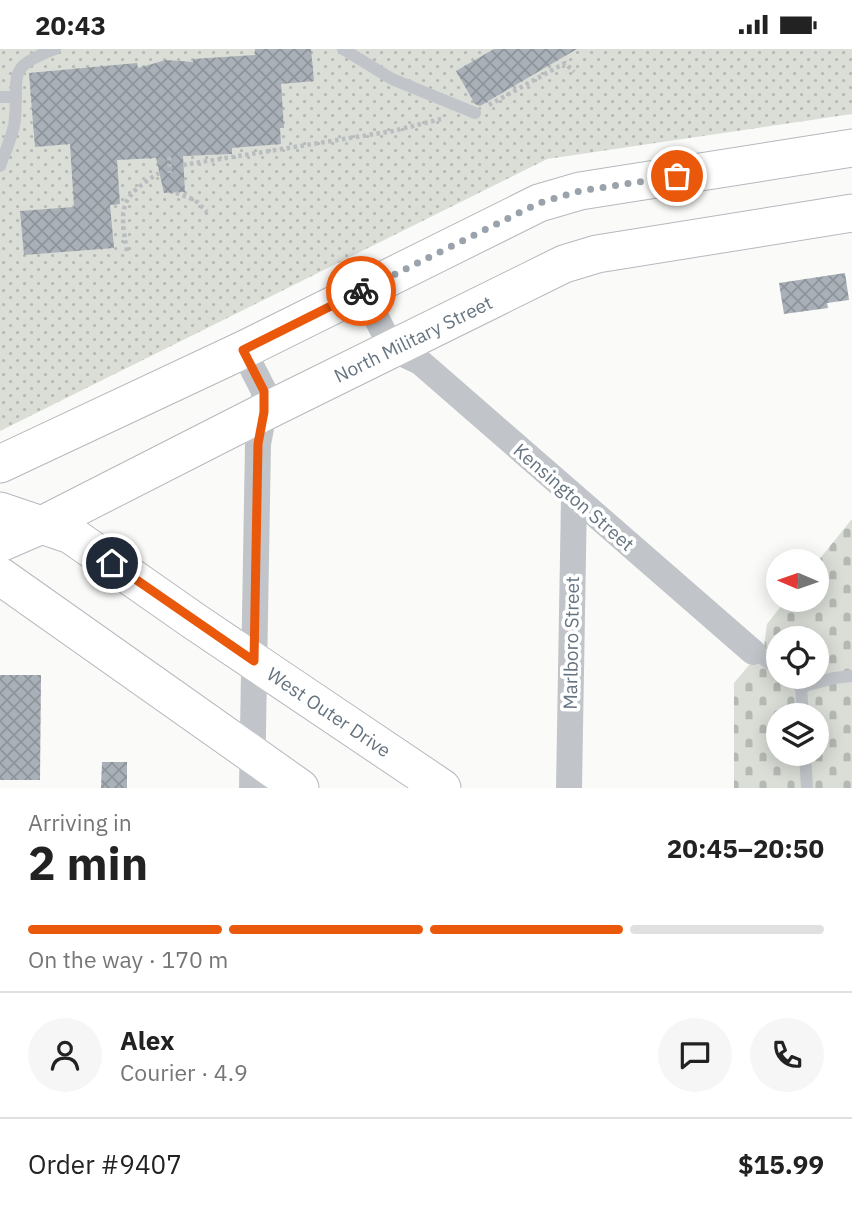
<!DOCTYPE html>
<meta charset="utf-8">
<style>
body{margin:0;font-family:"IBM Plex Sans",sans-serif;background:#f6f6f6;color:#222;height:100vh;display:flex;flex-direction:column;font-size:26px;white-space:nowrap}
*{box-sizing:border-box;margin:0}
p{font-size:23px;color:#767676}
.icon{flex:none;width:38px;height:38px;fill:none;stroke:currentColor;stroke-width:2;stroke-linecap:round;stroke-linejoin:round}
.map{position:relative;height:739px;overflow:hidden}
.details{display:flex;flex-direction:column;background:#fff;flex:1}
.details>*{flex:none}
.needle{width:46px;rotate:272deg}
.buttons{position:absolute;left:766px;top:500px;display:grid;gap:14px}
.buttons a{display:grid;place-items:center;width:63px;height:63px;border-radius:50%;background:#fff;box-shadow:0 4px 18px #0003;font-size:35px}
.pin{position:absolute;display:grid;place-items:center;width:60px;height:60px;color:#fff;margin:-30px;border:4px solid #fff;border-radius:50%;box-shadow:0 2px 7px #0007}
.courier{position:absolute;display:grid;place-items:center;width:70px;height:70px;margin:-35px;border:5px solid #ea580c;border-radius:50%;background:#fff;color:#222;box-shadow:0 2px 9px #0007}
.summary em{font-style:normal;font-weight:700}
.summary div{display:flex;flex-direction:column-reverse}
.summary{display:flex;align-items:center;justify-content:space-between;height:119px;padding:0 28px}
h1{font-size:46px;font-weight:700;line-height:52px}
.bar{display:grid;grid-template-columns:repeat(4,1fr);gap:10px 7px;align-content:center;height:84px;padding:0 28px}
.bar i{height:9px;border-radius:5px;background:#e0e0e0}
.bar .current{background:#ea580c}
.bar p{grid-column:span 4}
.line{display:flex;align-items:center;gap:18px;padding:0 28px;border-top:2px solid #e0e0e0}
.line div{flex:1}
.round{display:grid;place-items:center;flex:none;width:74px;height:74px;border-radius:37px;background:#f6f6f6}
.status{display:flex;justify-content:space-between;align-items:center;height:49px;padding:0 35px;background:#fff;direction:ltr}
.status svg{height:19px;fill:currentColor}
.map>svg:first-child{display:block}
.grass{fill:url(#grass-dots)}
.cemetery{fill:url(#cemetery-stones);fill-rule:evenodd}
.building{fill:url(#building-cross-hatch)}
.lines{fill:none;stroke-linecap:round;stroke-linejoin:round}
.secondary-casing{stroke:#b4b9be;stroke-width:39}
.path{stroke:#babdc0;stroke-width:4.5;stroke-dasharray:3.5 3.5;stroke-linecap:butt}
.lane{stroke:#c1c5c9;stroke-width:12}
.street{stroke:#c1c5c9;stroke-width:26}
.secondary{stroke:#fff;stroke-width:37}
.done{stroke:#9aa3ab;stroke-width:7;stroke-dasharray:0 12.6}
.route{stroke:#ea580c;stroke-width:9}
.labels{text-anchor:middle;stroke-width:7;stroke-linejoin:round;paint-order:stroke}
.street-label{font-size:19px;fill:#667481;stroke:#fff}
</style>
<div class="status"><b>20:43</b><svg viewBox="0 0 49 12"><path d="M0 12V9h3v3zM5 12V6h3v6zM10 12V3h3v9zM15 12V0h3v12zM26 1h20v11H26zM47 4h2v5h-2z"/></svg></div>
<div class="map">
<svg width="852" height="739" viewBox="0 0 852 739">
<defs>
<pattern id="grass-dots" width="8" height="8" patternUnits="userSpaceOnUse" patternTransform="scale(1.75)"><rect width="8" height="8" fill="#daded7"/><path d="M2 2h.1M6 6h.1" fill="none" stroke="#b5b9b4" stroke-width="1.8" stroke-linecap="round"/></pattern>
<pattern id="cemetery-stones" width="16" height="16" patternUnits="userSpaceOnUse" patternTransform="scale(1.75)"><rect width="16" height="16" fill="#daded7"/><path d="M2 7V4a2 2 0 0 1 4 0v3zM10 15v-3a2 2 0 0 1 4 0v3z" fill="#b5b9b4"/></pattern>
<pattern id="building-cross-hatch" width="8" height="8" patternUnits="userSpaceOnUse" patternTransform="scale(1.75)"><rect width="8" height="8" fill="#a9b0b7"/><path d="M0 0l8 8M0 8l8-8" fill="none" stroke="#8d949a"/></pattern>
</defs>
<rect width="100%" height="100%" fill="#fafaf8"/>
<polygon class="grass" points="0,0 852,0 852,65 547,110 0,382"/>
<path class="cemetery" d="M852,470V739H734V634L764,598L767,575L786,551H817V513ZM779,590H817V628H779ZM779,667H817V705H779Z"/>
<g class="building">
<polygon points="255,0 311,0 314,32 281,35 284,79 280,79 281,95 232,99 232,105 183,107 185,143 164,144 156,109 117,111 120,155 110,156 114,199 24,206 20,162 74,158 70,95 35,98 29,24 137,14 138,19 166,11 193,13 193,10 255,6"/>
<polygon points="494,0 577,0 480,57 475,55 456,22"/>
<polygon points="845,224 849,251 827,254 828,259 784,265 779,234"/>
<polygon points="0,626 41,626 40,731 0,731"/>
<polygon points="102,713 127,713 127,739 101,739"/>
</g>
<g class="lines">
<g class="secondary-casing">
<g id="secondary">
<polyline points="0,415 243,301 539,154 580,142 852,99"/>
<polyline points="0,462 71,486 194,572 442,739"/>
<polyline points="0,494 44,475 264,363 564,215 597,205 852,164"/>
<polyline points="0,527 300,739"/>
</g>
</g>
<g class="path">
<polyline points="489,56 565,14 574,23"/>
<polyline points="169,108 170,124"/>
<polyline points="183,116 393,82 441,70"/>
<polyline points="176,144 195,151 207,163"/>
<path d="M127,202C119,158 120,148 159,124"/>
</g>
<g class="lane">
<polyline points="343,0 392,30 475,64"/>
<polyline points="0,48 15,48"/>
<path d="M0,117C5,102 14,85 15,70C19,25 5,19 55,0"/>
<polyline points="753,603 779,622"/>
<polyline points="788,628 801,638"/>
<polyline points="801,638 834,629 852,627"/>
<polyline points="801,638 803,667"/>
<polyline points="805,705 807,739"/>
</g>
<g class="street">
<polyline points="363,242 392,300 420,313 753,603"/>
<polyline points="243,301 264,342 264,363 258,395 252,739"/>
<polyline points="569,739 574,448"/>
</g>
<use href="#secondary" class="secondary"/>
</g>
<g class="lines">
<polyline class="done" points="361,242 539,154 580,142 677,127"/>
<polyline class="route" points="112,514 254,612 258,395 264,363 264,342 243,301 361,242"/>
</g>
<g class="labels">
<g class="street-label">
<text transform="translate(413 290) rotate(-26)" y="7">North Military Street</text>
<text transform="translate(574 448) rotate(41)" y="7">Kensington Street</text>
<text transform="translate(571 594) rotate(-89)" y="7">Marlboro Street</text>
<text transform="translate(329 663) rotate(34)" y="7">West Outer Drive</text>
</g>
</g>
</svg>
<div class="buttons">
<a><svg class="needle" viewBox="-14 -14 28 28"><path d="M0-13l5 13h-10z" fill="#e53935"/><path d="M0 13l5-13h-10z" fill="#767676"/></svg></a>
<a><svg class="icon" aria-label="locate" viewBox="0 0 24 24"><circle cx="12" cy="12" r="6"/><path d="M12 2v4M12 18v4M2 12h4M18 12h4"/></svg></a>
<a><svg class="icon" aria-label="layers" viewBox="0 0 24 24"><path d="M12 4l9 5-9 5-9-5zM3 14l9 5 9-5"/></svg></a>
</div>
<div class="pin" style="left:677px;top:127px;background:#ea580c"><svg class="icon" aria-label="bag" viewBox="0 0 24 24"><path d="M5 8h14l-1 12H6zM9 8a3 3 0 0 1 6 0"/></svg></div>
<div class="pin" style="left:112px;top:514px;background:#1f2937"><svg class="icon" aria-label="home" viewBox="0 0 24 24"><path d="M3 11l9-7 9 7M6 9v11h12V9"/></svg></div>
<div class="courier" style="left:361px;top:242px"><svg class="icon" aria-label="bike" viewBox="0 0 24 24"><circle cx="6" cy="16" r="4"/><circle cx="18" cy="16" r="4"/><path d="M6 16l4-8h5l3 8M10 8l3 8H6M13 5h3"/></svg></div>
</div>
<section class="details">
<div class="summary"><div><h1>2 min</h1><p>Arriving in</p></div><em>20:45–20:50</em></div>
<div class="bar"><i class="current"></i><i class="current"></i><i class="current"></i><i></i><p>On the way · 170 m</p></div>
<div class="line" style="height:126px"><a class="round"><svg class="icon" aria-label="person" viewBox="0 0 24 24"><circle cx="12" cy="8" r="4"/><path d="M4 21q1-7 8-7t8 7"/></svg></a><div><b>Alex</b><p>Courier · 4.9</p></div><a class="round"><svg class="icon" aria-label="chat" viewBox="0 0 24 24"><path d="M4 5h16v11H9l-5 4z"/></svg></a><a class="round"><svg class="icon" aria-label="phone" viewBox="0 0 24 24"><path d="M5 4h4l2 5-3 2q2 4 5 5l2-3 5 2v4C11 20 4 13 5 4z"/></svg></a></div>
<div class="line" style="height:91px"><div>Order #9407</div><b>$15.99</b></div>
</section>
